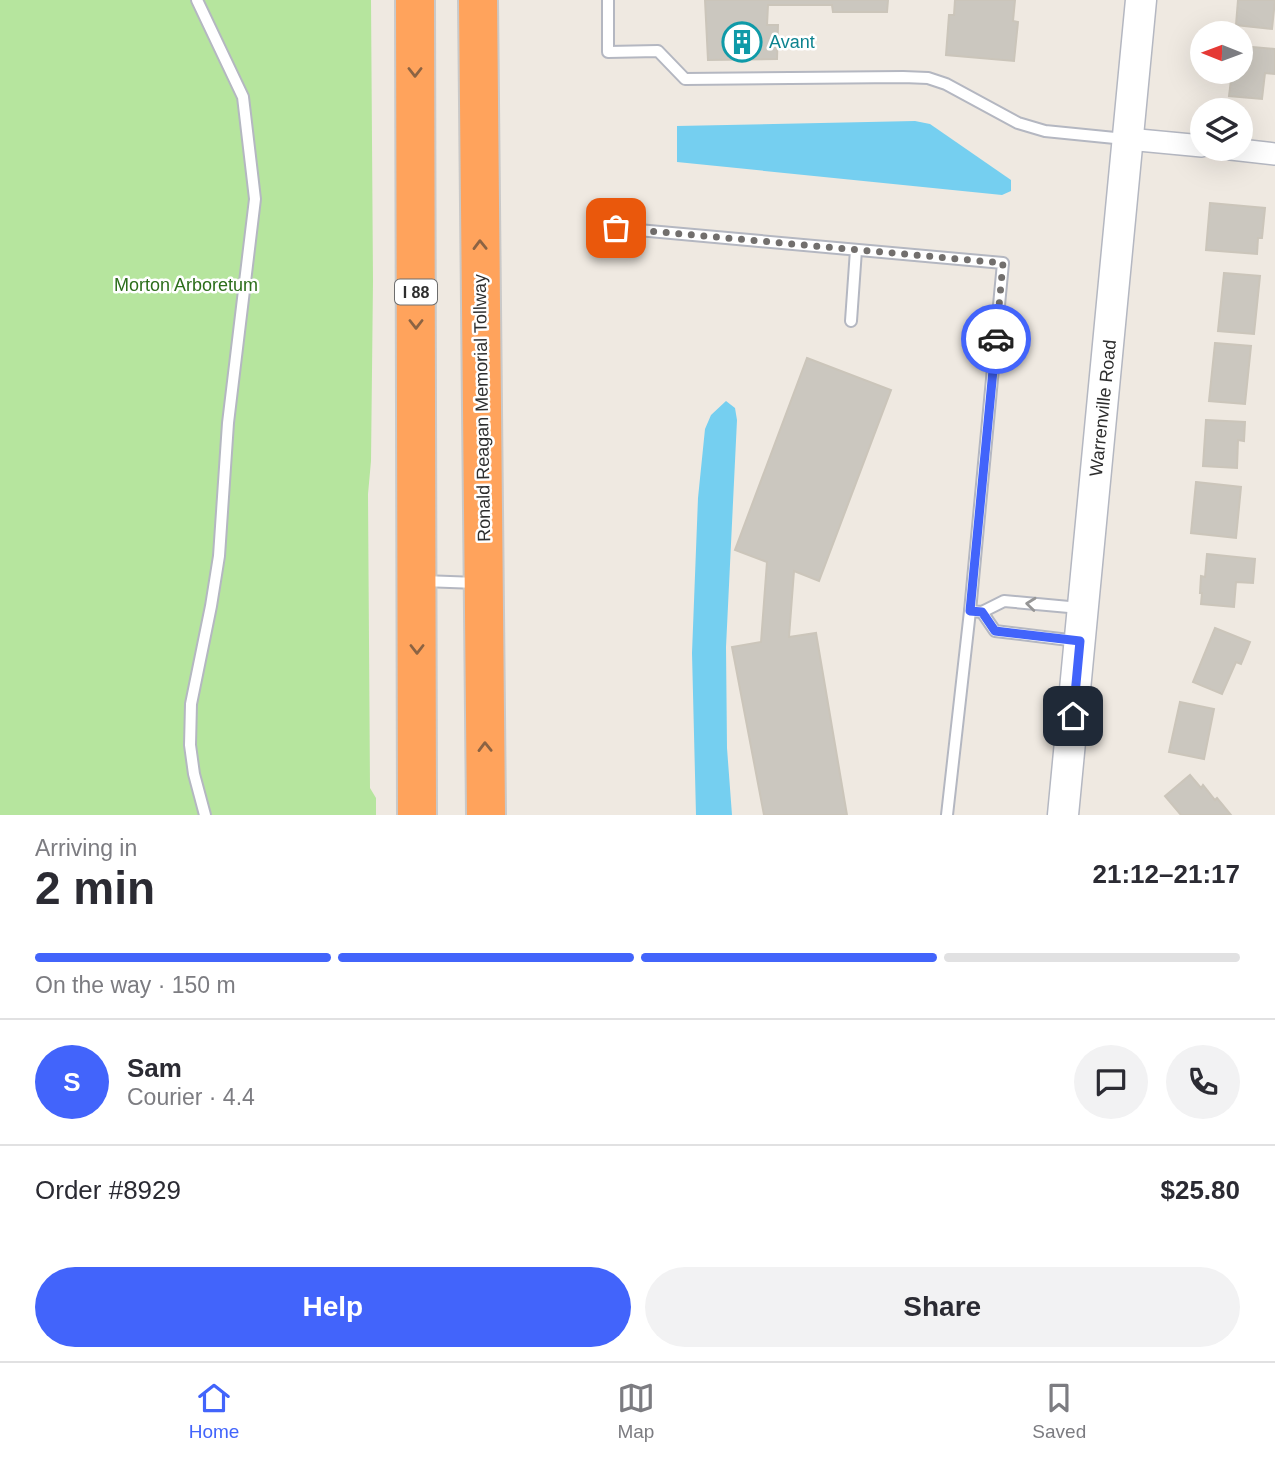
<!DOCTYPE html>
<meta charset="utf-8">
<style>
body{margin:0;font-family:Arial,sans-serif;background:#f2f2f3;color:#2b2b33;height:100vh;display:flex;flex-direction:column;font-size:26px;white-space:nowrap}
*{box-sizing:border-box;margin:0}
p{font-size:23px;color:#7c7c81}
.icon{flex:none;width:38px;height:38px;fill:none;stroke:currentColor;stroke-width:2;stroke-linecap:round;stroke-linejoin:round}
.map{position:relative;height:815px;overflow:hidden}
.side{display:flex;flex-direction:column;background:#fff;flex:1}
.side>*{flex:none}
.needle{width:46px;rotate:271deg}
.tools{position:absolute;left:1190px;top:21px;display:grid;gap:14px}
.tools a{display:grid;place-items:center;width:63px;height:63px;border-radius:50%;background:#fff;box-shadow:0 7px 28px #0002;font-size:35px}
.pin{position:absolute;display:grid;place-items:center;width:60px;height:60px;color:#fff;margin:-30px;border-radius:14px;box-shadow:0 4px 10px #0006}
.courier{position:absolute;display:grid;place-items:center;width:70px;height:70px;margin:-35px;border:5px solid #4264fb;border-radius:50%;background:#fff;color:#222;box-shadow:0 2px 9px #0007}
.overview em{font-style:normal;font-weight:600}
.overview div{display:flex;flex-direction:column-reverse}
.overview{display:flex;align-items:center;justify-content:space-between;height:119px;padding:0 35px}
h1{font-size:46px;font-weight:600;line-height:52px}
.bar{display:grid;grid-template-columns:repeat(4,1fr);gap:10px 7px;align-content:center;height:84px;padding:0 35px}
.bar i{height:9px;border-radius:5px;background:#e1e1e2}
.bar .current{background:#4264fb}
.bar p{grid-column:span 4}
.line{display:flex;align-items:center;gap:18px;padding:0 35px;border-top:2px solid #e1e1e2}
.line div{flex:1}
.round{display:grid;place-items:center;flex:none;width:74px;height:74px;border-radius:37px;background:#f2f2f3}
.cta{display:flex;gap:14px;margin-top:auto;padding:14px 35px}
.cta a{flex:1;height:80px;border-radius:42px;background:#4264fb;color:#fff;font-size:28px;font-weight:600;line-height:80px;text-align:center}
.cta a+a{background:#f2f2f3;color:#2b2b33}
.menu{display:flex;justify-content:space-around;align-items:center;height:98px;border-top:2px solid #e1e1e2;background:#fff;font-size:19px;color:#7c7c81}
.menu a{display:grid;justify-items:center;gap:4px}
.menu .current{color:#4264fb}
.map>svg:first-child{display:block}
.green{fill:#b6e59e}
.water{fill:#75cff0}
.building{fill:#cbc7bf;stroke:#cbc5ba;stroke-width:2}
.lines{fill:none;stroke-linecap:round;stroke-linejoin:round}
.lane-casing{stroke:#b4b7c1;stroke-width:14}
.street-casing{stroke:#b4b7c1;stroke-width:24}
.secondary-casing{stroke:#b4b7c1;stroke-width:33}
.highway-casing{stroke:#c9c9c9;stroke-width:42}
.lane{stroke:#fff;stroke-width:10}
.street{stroke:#fff;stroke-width:21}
.secondary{stroke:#fff;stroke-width:30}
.highway{stroke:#ffa35c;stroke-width:38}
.oneway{stroke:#8c6343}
.oneway2{stroke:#969696}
.done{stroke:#726f6d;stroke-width:7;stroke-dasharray:0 12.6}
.route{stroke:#4264fb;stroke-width:9}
.labels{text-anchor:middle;stroke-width:5;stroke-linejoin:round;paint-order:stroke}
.shield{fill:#fff;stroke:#6d6d6d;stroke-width:2}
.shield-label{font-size:16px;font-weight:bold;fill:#2e2e2e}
.culture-label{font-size:18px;fill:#0d838f;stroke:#fff;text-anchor:start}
.park-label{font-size:18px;fill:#2c6e1b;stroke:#fff}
.street-label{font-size:18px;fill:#2e2e2e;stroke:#fff}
</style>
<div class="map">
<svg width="1275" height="815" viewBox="0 0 1275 815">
<rect width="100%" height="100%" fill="#efe9e1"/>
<polygon class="green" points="0,0 371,0 373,281 371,461 368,494 370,788 376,798 376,815 0,815"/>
<g class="water">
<polygon points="915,121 930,124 1011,180 1011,191 1002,195 677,162 677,126"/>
<polygon points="726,401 735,408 737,420 726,647 727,748 732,815 696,815 692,653 698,498 705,429 711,415"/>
</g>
<g class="building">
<polygon points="705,0 888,0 887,12 833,12 832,5 768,5 767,25 778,25 777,59 708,60"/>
<polygon points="955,0 1015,0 1013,21 1018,22 1014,61 946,55 949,15 954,15"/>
<polygon points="1238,0 1275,0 1272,29 1236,25"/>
<polygon points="1241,46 1275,49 1275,74 1265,73 1262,99 1229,96 1232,72 1241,72"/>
<polygon points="1210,203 1265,208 1262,238 1258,238 1257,254 1206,250"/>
<polygon points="1224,273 1260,276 1254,334 1218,331"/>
<polygon points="1215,343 1251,346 1245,404 1209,401"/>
<polygon points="807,358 891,390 819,581 794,571 789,637 816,633 847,815 764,815 732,647 761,642 767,562 735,550"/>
<polygon points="1206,420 1245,422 1244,441 1238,440 1237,468 1203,466"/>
<polygon points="1196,482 1241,487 1236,538 1191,533"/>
<polygon points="1207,554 1255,559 1253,583 1236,582 1234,607 1201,604 1202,593 1200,593 1201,576 1205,577"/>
<polygon points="1215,628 1250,642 1241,664 1236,662 1222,694 1193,682"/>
<polygon points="1180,702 1214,709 1204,759 1169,752"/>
<polygon points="1190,775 1201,788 1203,785 1215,800 1217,798 1231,815 1181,815 1165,796"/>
</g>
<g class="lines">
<g class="lane-casing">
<g id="lane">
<polyline points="197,0 243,97 255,199 228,423 219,556 211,606 191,704 190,745 194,774 205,815"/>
<polyline points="608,0 608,52 658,51 685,79 903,77 928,78 946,84 1018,123 1045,131 1125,139"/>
<polyline points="616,228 1003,263 970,611 982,612 1004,601 1080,608"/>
<polyline points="851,321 856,250"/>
<polyline points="423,581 477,583"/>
<polyline points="982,612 995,631 1077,641"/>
<polyline points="947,815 970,611"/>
</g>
</g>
<g class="street-casing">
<g id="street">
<polyline points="1128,139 1202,146"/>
<polyline points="1231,149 1275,154"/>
</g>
</g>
<g class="secondary-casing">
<polyline id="secondary" points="1063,815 1141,0"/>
</g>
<g class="highway-casing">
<g id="highway">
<polyline points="415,0 417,815"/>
<polyline points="478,0 486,815"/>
</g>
</g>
<use href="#lane" class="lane"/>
<use href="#street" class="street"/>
<use href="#secondary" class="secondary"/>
<use href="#highway" class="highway"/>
</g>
<defs><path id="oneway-chevron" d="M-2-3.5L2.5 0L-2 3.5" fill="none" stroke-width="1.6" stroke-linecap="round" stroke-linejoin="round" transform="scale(1.75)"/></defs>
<g class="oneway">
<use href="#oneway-chevron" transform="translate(415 72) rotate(90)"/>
<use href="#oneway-chevron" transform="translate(480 245) rotate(-91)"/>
<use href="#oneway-chevron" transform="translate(416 324) rotate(90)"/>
<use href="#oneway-chevron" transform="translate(417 649) rotate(90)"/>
<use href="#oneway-chevron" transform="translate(485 747) rotate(-91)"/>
</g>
<use class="oneway2" href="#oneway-chevron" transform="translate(1031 604) rotate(-174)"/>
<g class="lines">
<polyline class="done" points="616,228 1003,263 996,339"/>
<polyline class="route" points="996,339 970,611 982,612 995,631 1080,641 1073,716"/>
</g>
<defs>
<g id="building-ring" transform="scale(2.0125)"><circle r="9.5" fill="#fff" stroke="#0f9aa8" stroke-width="1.5"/><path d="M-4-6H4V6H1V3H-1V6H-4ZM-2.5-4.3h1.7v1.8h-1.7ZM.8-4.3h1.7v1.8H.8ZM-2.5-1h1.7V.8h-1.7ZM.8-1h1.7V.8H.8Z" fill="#0f9aa8"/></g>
</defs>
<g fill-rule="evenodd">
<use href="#building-ring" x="742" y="42"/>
</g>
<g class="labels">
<rect class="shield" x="395" y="279.5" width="42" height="25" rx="5"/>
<g class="shield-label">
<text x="416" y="298">I 88</text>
</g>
<g class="culture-label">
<text x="769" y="48">Avant</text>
</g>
<g class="park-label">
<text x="186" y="291">Morton Arboretum</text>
</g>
<g class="street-label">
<text transform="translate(482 408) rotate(-91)" y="6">Ronald Reagan Memorial Tollway</text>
<text transform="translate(1103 408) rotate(-84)" y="6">Warrenville Road</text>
</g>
</g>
</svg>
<div class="tools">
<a><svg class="needle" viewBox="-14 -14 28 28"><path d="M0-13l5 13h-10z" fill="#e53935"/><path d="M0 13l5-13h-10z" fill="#7c7c81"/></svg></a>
<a><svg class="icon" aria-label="layers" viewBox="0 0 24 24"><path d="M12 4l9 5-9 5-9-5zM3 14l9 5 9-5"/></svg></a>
</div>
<div class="pin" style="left:616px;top:228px;background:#ea580c"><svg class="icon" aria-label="bag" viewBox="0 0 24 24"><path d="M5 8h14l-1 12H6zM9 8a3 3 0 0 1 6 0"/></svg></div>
<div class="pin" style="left:1073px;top:716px;background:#1f2937"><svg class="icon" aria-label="home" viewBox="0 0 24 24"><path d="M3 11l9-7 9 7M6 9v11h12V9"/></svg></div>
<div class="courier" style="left:996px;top:339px"><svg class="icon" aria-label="car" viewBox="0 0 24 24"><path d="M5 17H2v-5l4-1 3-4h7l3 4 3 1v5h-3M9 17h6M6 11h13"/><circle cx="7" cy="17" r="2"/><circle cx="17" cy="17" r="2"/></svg></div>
</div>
<section class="side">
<div class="overview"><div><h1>2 min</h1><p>Arriving in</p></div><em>21:12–21:17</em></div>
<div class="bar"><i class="current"></i><i class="current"></i><i class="current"></i><i></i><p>On the way · 150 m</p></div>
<div class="line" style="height:126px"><b class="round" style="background:#4264fb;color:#fff">S</b><div><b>Sam</b><p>Courier · 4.4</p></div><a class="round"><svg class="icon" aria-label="chat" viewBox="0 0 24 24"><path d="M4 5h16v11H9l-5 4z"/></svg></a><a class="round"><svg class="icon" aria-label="phone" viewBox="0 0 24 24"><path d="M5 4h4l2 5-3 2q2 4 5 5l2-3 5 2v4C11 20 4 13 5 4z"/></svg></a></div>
<div class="line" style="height:91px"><div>Order #8929</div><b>$25.80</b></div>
<div class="cta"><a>Help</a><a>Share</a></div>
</section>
<nav class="menu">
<a class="current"><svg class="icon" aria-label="home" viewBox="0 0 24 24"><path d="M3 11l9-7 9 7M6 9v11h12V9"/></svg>Home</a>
<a><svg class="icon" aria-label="map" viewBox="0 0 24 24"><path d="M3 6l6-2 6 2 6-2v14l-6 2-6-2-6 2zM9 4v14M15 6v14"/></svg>Map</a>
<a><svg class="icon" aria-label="saved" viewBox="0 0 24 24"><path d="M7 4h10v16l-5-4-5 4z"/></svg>Saved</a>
</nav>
